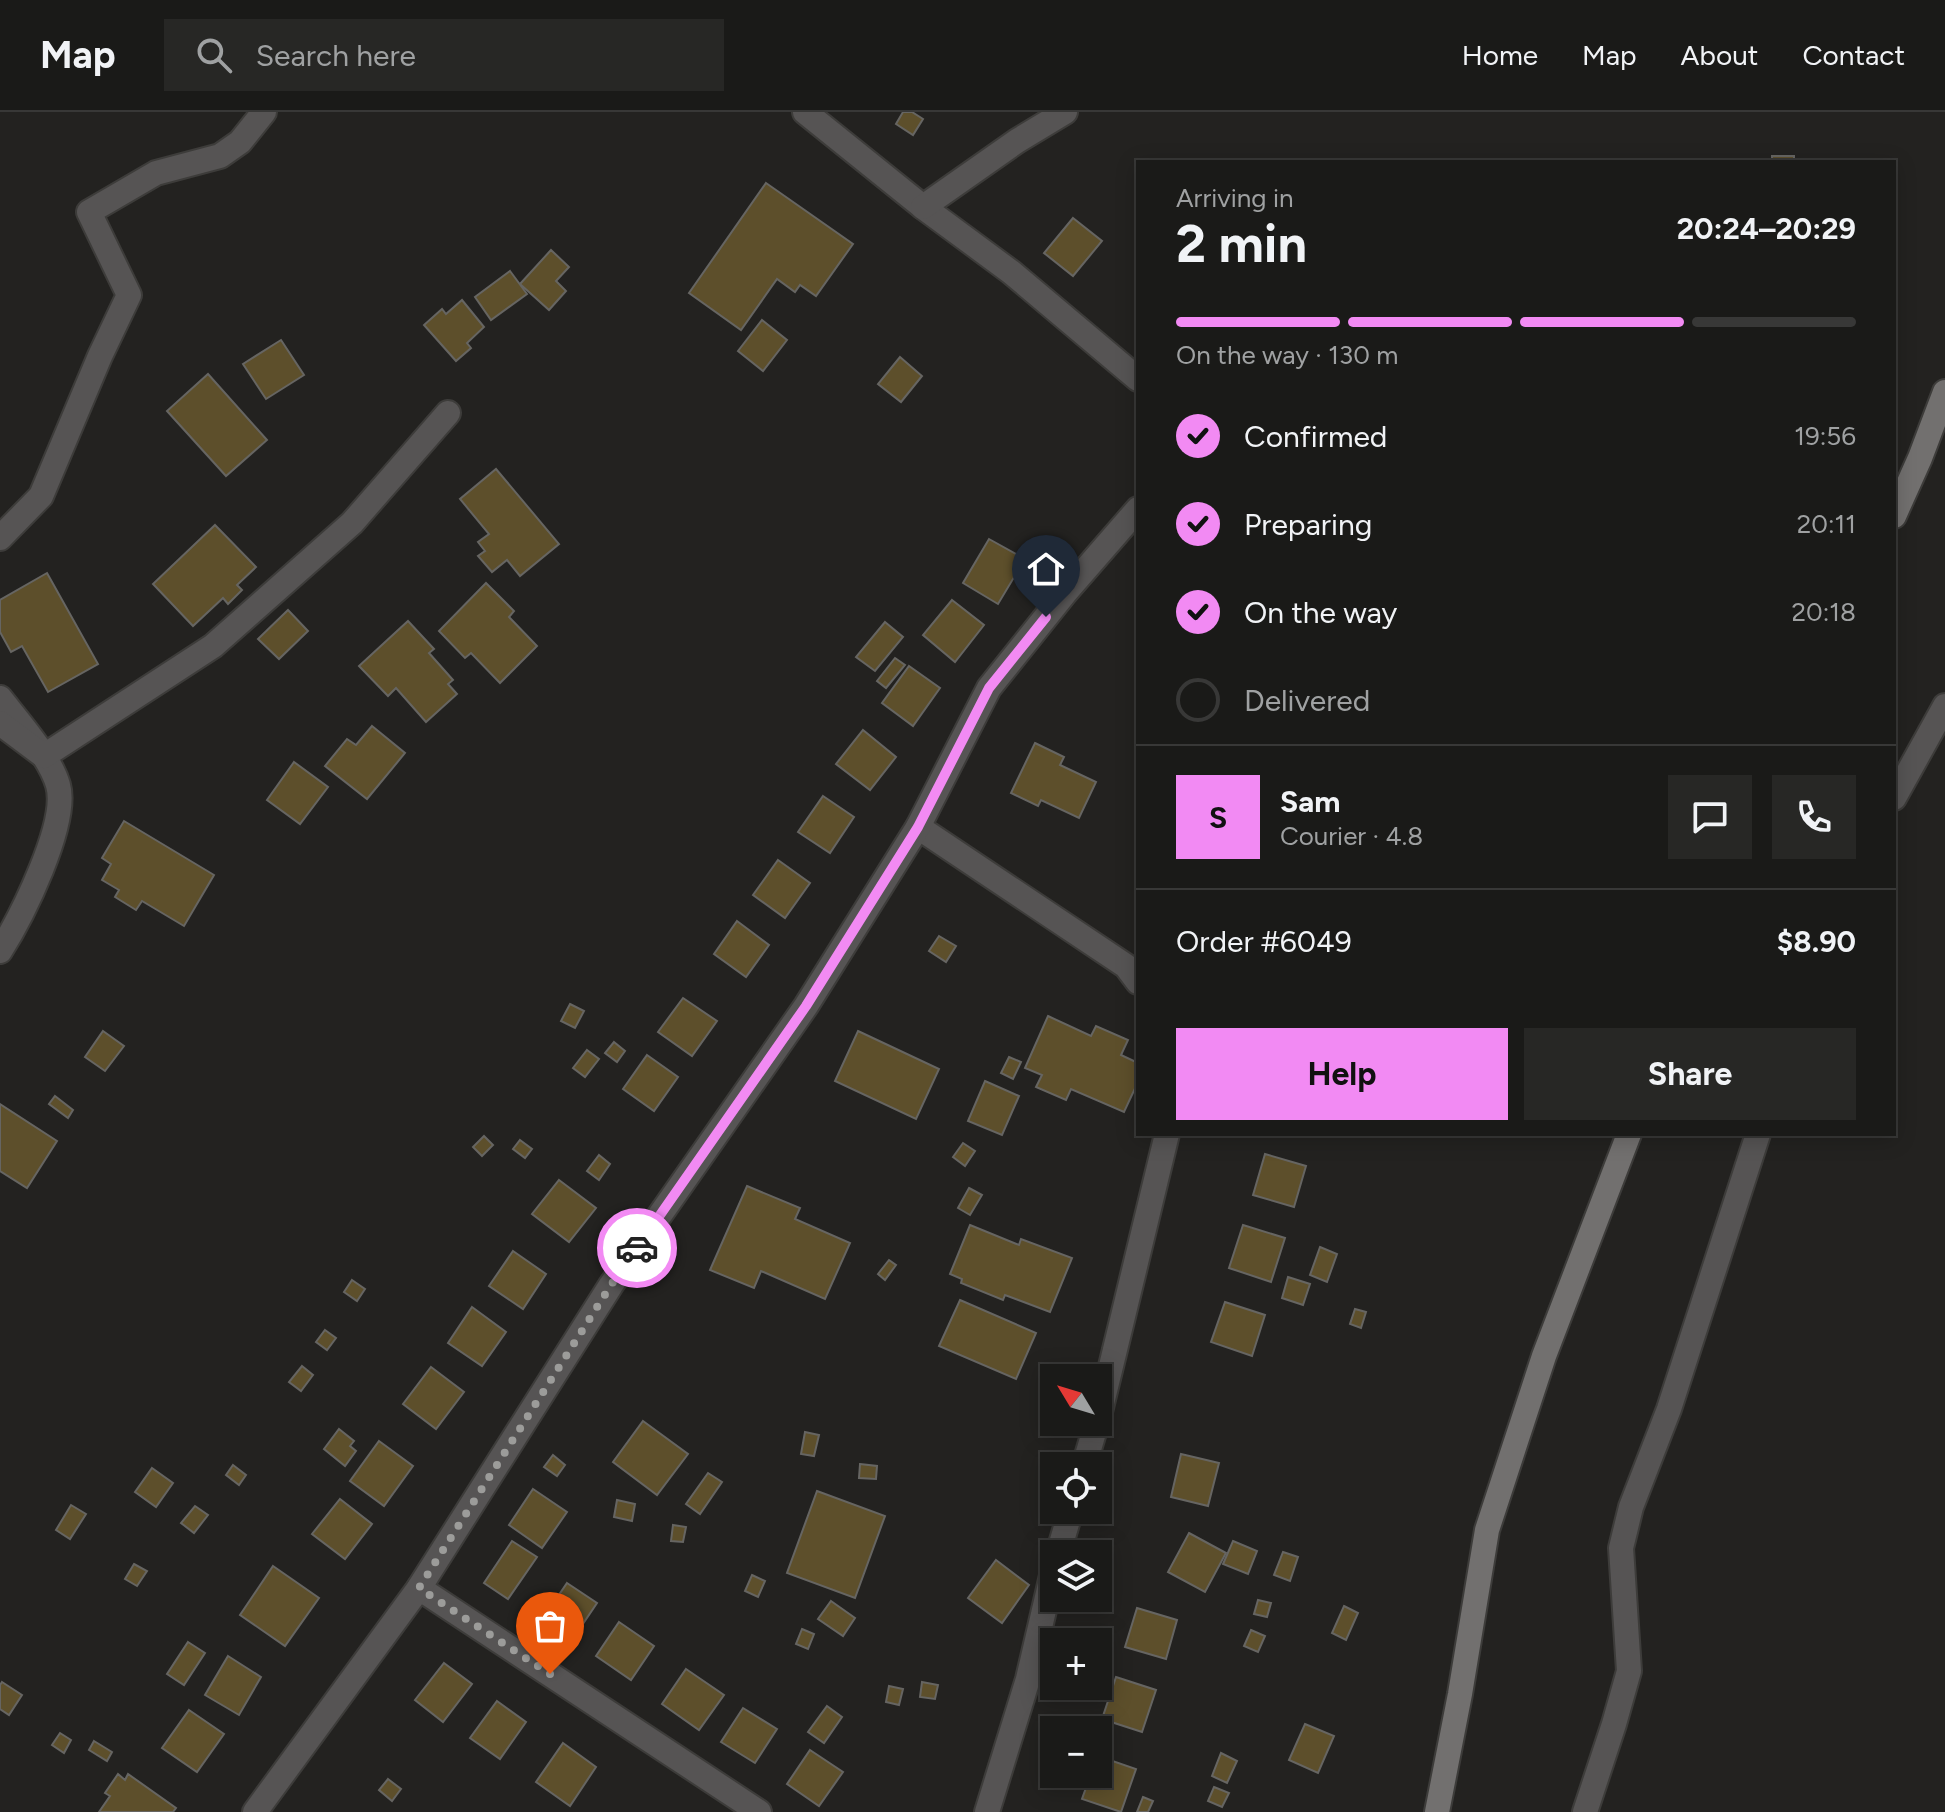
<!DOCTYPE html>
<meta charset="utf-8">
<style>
body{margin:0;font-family:Figtree,sans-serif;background:#272725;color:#f1f3f6;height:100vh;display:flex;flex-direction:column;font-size:30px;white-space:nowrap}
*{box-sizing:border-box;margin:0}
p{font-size:26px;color:#9fa1a2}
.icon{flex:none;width:44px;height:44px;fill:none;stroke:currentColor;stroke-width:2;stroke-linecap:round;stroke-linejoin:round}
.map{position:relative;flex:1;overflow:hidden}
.panel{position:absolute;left:1136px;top:48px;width:760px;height:976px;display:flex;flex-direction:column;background:#1a1a18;border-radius:0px;box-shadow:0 4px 20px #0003,0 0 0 2px #383837}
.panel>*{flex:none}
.needle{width:52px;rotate:308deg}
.fabs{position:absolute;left:1040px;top:1252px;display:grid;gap:16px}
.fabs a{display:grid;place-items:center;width:72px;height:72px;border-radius:0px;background:#1a1a18;box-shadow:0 4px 20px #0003,0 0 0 2px #383837;font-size:40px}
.pin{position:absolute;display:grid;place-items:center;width:68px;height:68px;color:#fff;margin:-82px -34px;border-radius:50% 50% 50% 0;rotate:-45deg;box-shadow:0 0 8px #0007}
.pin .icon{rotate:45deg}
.courier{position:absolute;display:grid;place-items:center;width:80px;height:80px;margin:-40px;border:6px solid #f28af3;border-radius:50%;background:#fff;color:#222;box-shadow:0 2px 10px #0007}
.overview em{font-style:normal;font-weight:700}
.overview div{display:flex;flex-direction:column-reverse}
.overview{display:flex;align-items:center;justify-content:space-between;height:136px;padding:0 40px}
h1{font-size:52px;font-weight:700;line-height:60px}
.bar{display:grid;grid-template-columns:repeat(4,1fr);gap:12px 8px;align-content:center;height:96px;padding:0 40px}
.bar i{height:10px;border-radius:6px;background:#383837}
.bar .on{background:#f28af3}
.bar p{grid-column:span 4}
.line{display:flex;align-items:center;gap:20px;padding:0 40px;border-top:2px solid #383837}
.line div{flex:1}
.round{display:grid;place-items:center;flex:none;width:84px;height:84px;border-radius:0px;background:#272725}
ol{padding:0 40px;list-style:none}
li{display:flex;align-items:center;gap:24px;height:88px}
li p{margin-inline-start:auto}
li .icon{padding:8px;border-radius:50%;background:#f28af3;color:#111;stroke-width:4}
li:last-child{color:#9fa1a2}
li i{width:44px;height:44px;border:4px solid #383837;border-radius:50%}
.primary-button{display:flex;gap:16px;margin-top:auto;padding:16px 40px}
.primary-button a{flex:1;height:92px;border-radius:0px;background:#f28af3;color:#111;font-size:32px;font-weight:700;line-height:92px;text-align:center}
.primary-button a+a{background:#272725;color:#f1f3f6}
header{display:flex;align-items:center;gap:48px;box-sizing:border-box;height:112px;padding:0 40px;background:#1a1a18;border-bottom:2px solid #383837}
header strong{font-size:38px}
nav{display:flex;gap:44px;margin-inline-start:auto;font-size:28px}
.search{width:560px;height:72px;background:#272725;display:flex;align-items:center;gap:20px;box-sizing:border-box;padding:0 28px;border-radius:0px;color:#9fa1a2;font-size:30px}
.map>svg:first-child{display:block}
.building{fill:#5d4f2b;stroke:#666562;stroke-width:2}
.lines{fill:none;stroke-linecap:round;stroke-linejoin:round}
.street-casing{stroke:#3d3c3a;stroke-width:28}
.secondary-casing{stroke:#3d3c3a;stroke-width:28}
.street{stroke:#565454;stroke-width:24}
.secondary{stroke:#72706f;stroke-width:24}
.done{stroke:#9c9c9a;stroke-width:8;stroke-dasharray:0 14.4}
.route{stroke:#f28af3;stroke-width:10}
</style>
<header>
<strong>Map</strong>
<div class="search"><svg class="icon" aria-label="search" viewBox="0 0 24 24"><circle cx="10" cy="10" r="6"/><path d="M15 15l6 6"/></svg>Search here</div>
<nav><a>Home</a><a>Map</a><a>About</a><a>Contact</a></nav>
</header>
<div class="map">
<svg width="1945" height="1700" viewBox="0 0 1945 1700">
<rect width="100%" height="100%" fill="#232220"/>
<g class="building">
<polygon points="903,0 912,0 923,7 913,23 896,12"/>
<rect x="1772" y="44" width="22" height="6"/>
<polygon points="766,71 853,132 816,184 800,173 795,180 777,167 741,218 689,181"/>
<polygon points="1073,106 1102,129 1073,164 1044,141"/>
<polygon points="551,138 569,155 556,169 566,179 549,198 520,172"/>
<polygon points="510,159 527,182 491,208 475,185"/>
<polygon points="462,188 484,215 467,231 471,236 456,249 424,213 442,197 446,202"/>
<polygon points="762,208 787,228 763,259 738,239"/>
<polygon points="281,228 304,263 266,287 243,252"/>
<polygon points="900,245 922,264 901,290 878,272"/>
<polygon points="208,262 267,328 226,364 167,299"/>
<polygon points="496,357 559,432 520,464 507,448 492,460 478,444 485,439 478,430 489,422 460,387"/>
<polygon points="215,413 256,455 237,473 242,478 228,492 223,486 193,514 153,472"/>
<polygon points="989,427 1025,447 998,492 963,471"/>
<polygon points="47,461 98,552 48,580 22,534 11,540 0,520 0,488"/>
<polygon points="486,471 514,499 509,505 537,534 500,571 471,541 465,546 439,519"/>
<polygon points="952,488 984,513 955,550 923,523"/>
<polygon points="288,498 308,519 279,547 258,527"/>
<polygon points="408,509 434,537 429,541 453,568 448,572 457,582 426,610 396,576 388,584 359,554"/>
<polygon points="885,510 903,525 875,559 856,545"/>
<polygon points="895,546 905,553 886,576 877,569"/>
<polygon points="909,554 940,576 913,614 882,591"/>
<polygon points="372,614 405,641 367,687 325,654 347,627 356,633"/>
<polygon points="863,618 896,645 870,678 836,652"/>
<polygon points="1035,631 1064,645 1060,653 1096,670 1079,706 1041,688 1038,694 1011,681"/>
<polygon points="294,650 328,675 300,712 267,688"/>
<polygon points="823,684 854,705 830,741 798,720"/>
<polygon points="124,709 214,763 184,814 142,789 136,798 115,785 119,778 102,768 111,752 102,746"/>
<polygon points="778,748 810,771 785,806 753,783"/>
<polygon points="737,809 769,833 746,865 714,842"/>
<polygon points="939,824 956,834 946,850 929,839"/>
<polygon points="683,886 717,909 692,944 658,920"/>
<polygon points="570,892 584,899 575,916 561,909"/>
<polygon points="1048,904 1091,924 1096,914 1128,928 1121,943 1138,951 1138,970 1124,1000 1071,977 1066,988 1036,975 1042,963 1025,956"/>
<polygon points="103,919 124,934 105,959 85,945"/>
<polygon points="858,919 939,957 916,1007 835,969"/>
<polygon points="614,930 625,939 617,950 605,941"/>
<polygon points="587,938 599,947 585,965 573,956"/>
<polygon points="647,943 678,965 654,999 623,977"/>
<polygon points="1009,945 1021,950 1013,967 1001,961"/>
<polygon points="985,969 1019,984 1002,1023 968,1009"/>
<polygon points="55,984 73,998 68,1006 49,992"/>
<polygon points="0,992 57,1029 27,1076 0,1059"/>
<polygon points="484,1024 493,1033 482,1044 473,1035"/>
<polygon points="520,1028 532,1037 525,1046 513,1037"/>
<polygon points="963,1031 975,1039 965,1054 953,1045"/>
<polygon points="1265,1042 1306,1054 1294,1095 1253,1083"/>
<polygon points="599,1043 610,1052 599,1068 587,1059"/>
<polygon points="559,1068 596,1096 569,1130 532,1102"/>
<polygon points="747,1074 800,1096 795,1107 850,1131 825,1187 761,1159 754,1176 710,1158"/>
<polygon points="969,1076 982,1083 970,1103 958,1096"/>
<polygon points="970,1113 1019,1133 1021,1127 1072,1146 1050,1200 1005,1183 1003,1188 961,1171 962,1167 950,1162"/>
<polygon points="1243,1113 1285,1126 1271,1170 1229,1156"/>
<polygon points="1320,1135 1337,1142 1327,1170 1310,1163"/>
<polygon points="513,1139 546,1162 523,1197 489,1174"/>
<polygon points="889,1148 896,1153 885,1168 878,1162"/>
<polygon points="1288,1165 1310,1172 1303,1193 1282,1186"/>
<polygon points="352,1168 365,1177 357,1189 344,1180"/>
<polygon points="960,1188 1036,1221 1016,1267 939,1234"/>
<polygon points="1225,1190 1265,1203 1252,1244 1211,1230"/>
<polygon points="472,1195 506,1220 482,1254 448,1231"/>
<polygon points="1355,1197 1366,1200 1361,1216 1350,1212"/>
<polygon points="325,1218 336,1226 327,1238 316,1230"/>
<polygon points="302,1254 313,1263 301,1279 289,1270"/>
<polygon points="431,1255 464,1280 436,1317 403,1292"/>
<polygon points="643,1309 688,1342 657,1383 613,1350"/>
<polygon points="339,1317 354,1329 350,1334 356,1339 345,1354 324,1337"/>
<polygon points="805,1320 819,1323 814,1344 801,1342"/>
<polygon points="379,1329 413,1354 384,1394 350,1369"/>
<polygon points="1181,1342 1219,1351 1208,1394 1171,1385"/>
<polygon points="553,1343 565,1353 557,1364 544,1355"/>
<polygon points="860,1352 877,1354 876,1367 859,1366"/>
<polygon points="233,1353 246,1363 239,1373 226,1363"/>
<polygon points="152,1356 173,1371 156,1395 135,1380"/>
<polygon points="708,1361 722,1370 700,1402 686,1392"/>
<polygon points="533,1377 567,1400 542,1436 509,1413"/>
<polygon points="817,1379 885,1404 855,1486 787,1461"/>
<polygon points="340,1387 372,1412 345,1447 312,1422"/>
<polygon points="617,1388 635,1392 632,1409 614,1405"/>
<polygon points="71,1393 86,1402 70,1427 56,1418"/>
<polygon points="195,1394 208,1403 194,1421 181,1411"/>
<polygon points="673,1413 686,1415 683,1430 671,1429"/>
<polygon points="1189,1421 1226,1441 1205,1480 1168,1460"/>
<polygon points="512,1429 537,1445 508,1487 484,1471"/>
<polygon points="1233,1429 1257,1439 1248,1462 1223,1452"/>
<polygon points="1283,1440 1298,1445 1290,1469 1274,1463"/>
<polygon points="996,1448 1029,1473 1002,1511 968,1486"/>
<polygon points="134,1452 147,1459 137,1474 125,1467"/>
<polygon points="273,1454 319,1486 285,1534 240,1503"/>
<polygon points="752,1463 765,1469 758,1485 745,1479"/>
<polygon points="567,1471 597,1491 572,1528 542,1508"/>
<polygon points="1258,1488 1271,1491 1267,1505 1254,1502"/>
<polygon points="831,1489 855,1506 843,1524 818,1507"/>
<polygon points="1344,1494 1358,1501 1346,1528 1332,1521"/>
<polygon points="1137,1496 1177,1508 1166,1547 1125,1535"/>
<polygon points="619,1510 654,1534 631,1568 596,1544"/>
<polygon points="802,1517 814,1522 808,1537 796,1532"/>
<polygon points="1251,1518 1265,1524 1258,1540 1244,1534"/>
<polygon points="188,1530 205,1541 184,1573 167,1562"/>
<polygon points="228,1544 261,1565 239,1603 205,1583"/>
<polygon points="444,1551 472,1572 443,1610 415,1588"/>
<polygon points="686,1557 724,1583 699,1618 662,1592"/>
<polygon points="1116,1565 1156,1578 1142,1620 1102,1607"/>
<polygon points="2,1570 22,1583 9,1603 0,1597 0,1573"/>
<polygon points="922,1570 938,1573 935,1587 920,1585"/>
<polygon points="889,1574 903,1577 899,1593 886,1590"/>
<polygon points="497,1589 526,1610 500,1647 470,1626"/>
<polygon points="827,1594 842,1605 824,1631 808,1620"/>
<polygon points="743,1596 777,1617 755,1651 721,1630"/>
<polygon points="189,1598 224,1622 197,1660 162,1636"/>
<polygon points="1305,1612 1334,1624 1318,1661 1289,1648"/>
<polygon points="60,1621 71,1628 64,1641 52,1633"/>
<polygon points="94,1629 112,1640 107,1649 89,1638"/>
<polygon points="563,1631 596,1655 570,1694 536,1670"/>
<polygon points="810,1638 843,1660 819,1694 787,1672"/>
<polygon points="1221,1641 1237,1649 1227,1671 1212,1664"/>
<polygon points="1098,1644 1136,1657 1121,1700 1082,1687 1091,1662 1098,1662"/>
<polygon points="118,1662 125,1668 128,1662 176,1696 173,1700 99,1700 110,1684 105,1681"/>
<polygon points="388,1667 401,1677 392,1689 379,1678"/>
<polygon points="1214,1675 1229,1681 1222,1695 1208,1689"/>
<polygon points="1143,1685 1153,1689 1148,1700 1137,1700"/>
</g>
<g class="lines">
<g class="street-casing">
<g id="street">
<polyline points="805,0 923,95 1011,160 1138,267"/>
<polyline points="923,95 1017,29 1065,0"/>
<polyline points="0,426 41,384 100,244 129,183 89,100 156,61 220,44 240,30 264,0"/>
<path d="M0,586C18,609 50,645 58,673C69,711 21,806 0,839"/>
<polyline points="0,611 44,644 213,534 352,411 448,301"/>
<polyline points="1894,686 1945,594"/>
<polyline points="918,715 1126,854 1138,870"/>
<polyline points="1098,1308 1167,1022"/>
<polyline points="1084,1354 1097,1310"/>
<polyline points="1058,1442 1071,1398"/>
<polyline points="419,1476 759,1700"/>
<polyline points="255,1700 419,1476 611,1173 806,894 918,715 989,576 1065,481 1138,397"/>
<polyline points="987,1700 1028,1567 1054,1455"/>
<polyline points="1585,1700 1614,1612 1629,1559 1621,1436 1631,1395 1669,1297 1758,1022"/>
</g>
</g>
<g class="secondary-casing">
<g id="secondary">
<polyline points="1894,404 1920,346 1945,280"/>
<polyline points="1437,1700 1460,1582 1487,1418 1544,1244 1629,1022"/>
</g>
</g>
<use href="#street" class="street"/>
<use href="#secondary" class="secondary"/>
</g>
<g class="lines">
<polyline class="done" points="550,1562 419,1476 611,1173 637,1136"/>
<polyline class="route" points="637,1136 806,894 918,715 989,576 1046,505"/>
</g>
</svg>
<div class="fabs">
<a><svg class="needle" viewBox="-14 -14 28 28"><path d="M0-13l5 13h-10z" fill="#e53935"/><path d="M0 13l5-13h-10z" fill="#9fa1a2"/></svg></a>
<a><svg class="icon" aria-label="locate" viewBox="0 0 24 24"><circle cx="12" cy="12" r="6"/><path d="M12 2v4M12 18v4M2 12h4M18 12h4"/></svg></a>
<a><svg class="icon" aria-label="layers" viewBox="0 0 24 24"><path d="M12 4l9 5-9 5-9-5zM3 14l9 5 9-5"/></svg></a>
<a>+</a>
<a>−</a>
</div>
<div class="pin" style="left:550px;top:1562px;background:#ea580c"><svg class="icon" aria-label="bag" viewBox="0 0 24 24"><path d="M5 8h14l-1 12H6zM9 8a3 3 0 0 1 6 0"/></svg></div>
<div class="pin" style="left:1046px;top:505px;background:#1f2937"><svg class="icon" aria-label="home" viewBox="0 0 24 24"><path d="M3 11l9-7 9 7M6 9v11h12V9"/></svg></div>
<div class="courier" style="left:637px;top:1136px"><svg class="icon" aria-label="car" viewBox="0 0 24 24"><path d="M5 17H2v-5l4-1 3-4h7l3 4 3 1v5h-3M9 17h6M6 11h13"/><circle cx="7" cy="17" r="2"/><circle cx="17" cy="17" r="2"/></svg></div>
<section class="panel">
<div class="overview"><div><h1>2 min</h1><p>Arriving in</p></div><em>20:24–20:29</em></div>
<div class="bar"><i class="on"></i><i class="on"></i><i class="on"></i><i></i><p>On the way · 130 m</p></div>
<ol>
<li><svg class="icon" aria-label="check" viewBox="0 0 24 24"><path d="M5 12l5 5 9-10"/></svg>Confirmed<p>19:56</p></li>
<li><svg class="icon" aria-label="check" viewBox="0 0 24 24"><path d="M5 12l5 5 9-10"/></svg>Preparing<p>20:11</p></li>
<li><svg class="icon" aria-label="check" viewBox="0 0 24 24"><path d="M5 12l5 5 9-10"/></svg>On the way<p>20:18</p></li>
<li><i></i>Delivered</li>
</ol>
<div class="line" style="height:144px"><b class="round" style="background:#f28af3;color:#111">S</b><div><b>Sam</b><p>Courier · 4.8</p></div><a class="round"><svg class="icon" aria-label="chat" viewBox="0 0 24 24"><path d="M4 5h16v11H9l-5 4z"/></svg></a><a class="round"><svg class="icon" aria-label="phone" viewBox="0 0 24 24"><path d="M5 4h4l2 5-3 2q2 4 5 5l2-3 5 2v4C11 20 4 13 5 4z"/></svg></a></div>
<div class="line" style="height:104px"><div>Order #6049</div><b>$8.90</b></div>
<div class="primary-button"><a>Help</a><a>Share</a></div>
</section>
</div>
